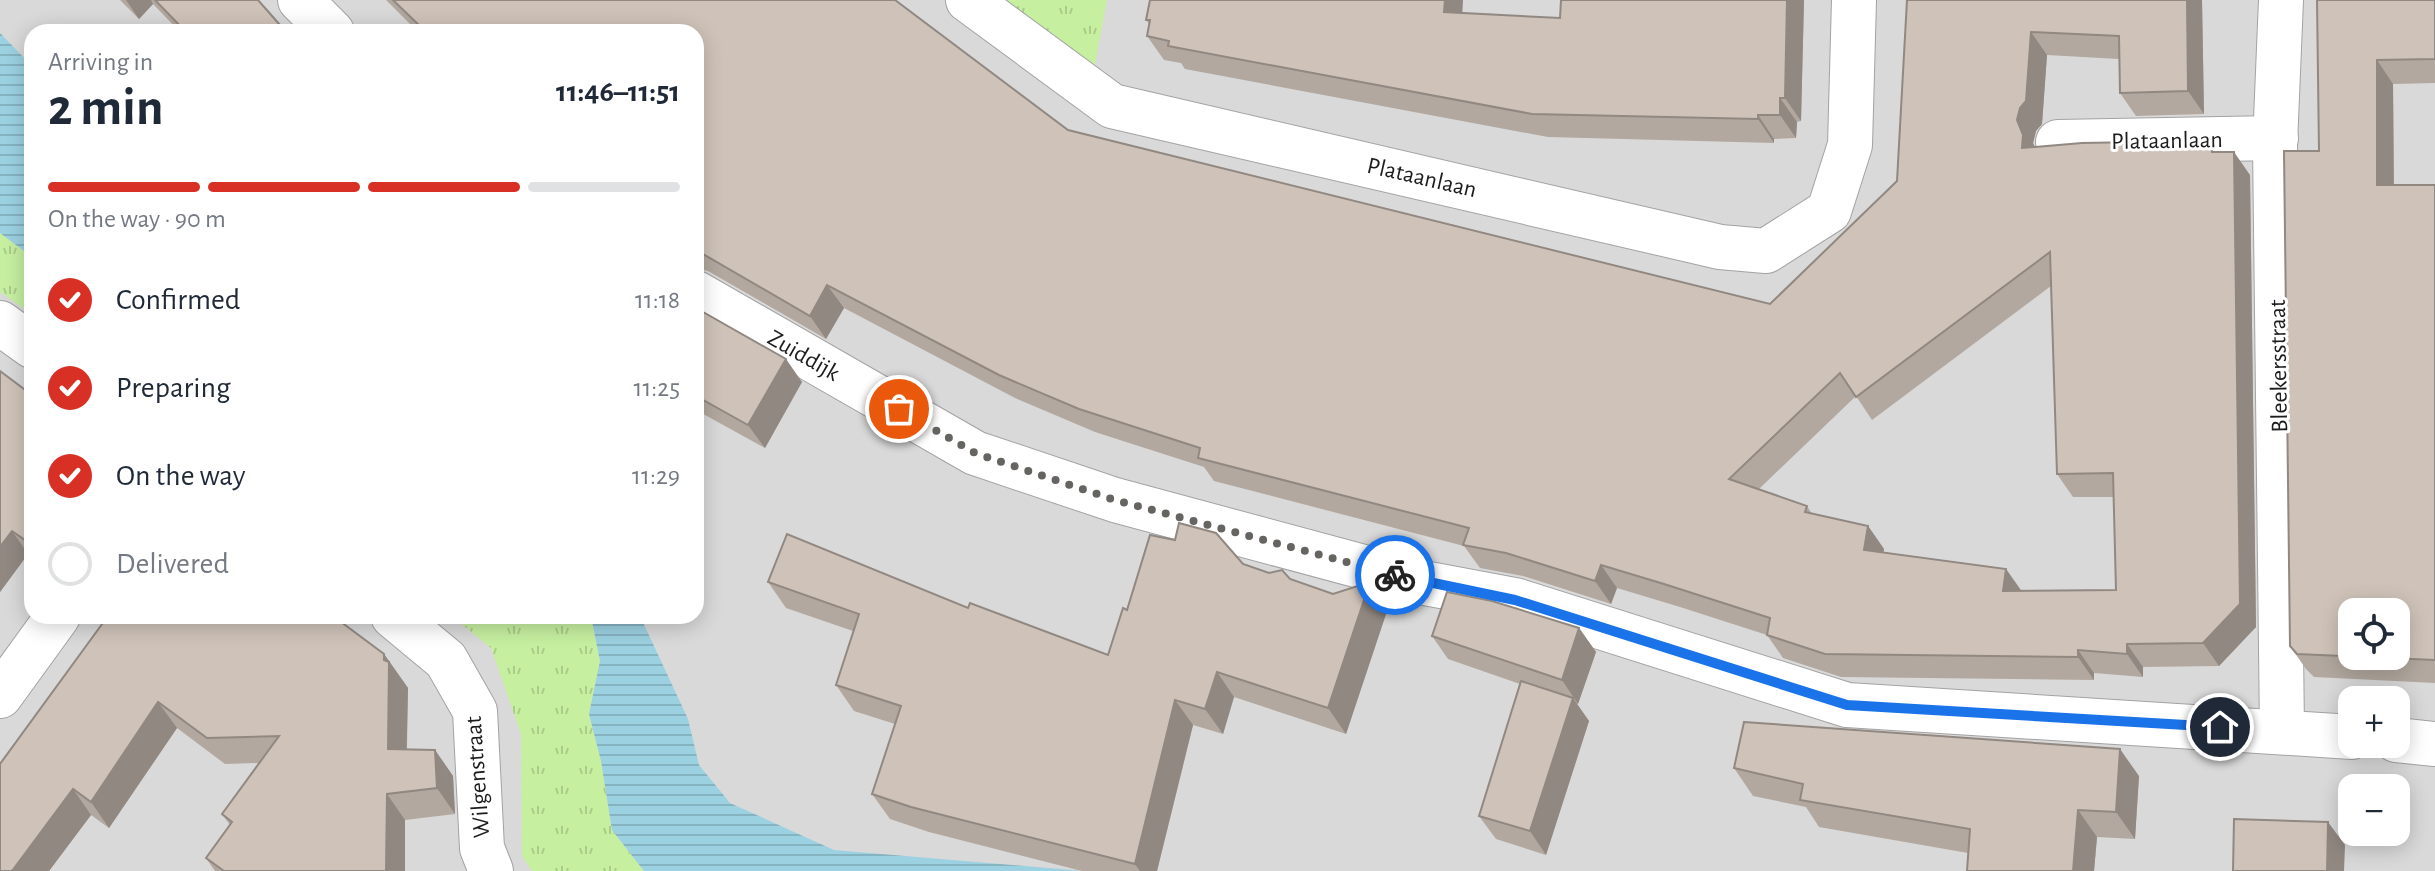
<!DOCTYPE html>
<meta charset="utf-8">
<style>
body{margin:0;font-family:"Alegreya Sans",sans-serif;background:#f2f2f3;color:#1f2937;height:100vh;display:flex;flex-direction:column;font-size:30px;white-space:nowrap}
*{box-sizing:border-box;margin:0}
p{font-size:26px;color:#747a83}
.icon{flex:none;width:44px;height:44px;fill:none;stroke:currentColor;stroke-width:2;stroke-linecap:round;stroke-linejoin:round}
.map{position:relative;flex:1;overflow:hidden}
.drawer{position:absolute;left:24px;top:24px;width:680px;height:600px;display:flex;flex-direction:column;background:#fff;border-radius:24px;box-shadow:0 4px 20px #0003}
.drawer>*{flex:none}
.controls{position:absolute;left:2338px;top:598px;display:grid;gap:16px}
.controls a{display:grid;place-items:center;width:72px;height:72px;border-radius:16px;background:#fff;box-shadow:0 4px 20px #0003;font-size:40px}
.pin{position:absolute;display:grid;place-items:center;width:68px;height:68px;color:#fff;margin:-34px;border:4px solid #fff;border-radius:50%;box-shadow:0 2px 8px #0007}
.courier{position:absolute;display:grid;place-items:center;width:80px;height:80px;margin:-40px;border:6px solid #1a73e8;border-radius:50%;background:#fff;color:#222;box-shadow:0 2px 10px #0007}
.summary em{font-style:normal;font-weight:600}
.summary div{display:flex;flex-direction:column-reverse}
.summary{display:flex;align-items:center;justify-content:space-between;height:136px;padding:0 24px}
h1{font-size:52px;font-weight:600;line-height:60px}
.bar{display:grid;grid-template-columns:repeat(4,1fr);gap:12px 8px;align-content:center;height:96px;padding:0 24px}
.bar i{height:10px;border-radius:6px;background:#e0e1e3}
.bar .on{background:#d93025}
.bar p{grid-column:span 4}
ol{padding:0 24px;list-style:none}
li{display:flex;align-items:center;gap:24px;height:88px}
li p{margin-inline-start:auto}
li .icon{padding:8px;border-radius:50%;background:#d93025;color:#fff;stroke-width:4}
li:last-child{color:#747a83}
li i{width:44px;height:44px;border:4px solid #e0e1e3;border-radius:50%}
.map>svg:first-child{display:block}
.residential{fill:#dad9d9;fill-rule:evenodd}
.grass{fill:url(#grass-tufts)}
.water{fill:url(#water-rules)}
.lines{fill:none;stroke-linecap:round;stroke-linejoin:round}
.minor-casing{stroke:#a3a3a3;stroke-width:46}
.minor{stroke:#fff;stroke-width:44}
.wall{fill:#b2a89f;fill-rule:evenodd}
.shaded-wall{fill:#918882}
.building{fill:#cfc3b9;stroke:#918882;stroke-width:2;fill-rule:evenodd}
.done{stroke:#666461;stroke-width:8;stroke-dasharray:0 14.4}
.route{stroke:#1a73e8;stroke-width:10}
.labels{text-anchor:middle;stroke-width:6;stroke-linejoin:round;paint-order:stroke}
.street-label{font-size:24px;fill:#1c1c1c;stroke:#fff}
</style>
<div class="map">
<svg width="2435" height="871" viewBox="0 0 2435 871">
<defs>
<pattern id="grass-tufts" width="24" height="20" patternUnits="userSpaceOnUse" patternTransform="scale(2)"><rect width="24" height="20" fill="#c6efa0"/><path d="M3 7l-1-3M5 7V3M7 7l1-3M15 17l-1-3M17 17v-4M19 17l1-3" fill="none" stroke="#aacc89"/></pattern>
<pattern id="water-rules" width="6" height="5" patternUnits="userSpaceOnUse" patternTransform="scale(2)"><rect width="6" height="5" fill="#9cd1e1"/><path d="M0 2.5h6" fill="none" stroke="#86b3c0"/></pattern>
</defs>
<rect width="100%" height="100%" fill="#efeae0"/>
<path class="residential" d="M0,0H2435V871H0ZM32,32H696V616H32ZM2352,612H2396V656H2352ZM2352,700H2396V744H2352ZM2352,788H2396V832H2352Z"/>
<g class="grass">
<polygon points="1004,0 1107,0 1094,69"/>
<polygon points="0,233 32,257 32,314 0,292"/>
<polygon points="452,616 591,616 600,661 589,714 601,761 612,830 644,871 532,871 522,856 521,734 491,648"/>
</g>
<g class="water">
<polygon points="0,33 32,66 32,257 0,233"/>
<polygon points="591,616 640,616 688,719 699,765 730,803 834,850 1085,871 644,871 612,830 601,761 589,714 600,661"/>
</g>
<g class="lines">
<g class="minor-casing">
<g id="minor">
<polyline points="300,0 332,32"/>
<polyline points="968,0 1112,106 1720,247 1766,251 1829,211 1850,145 1854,0"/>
<polyline points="2281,0 2275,144 2282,731"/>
<polyline points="2058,142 2276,138"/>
<polyline points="696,293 975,453 1115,500 1419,582 1515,600 1847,705 2352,737"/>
<polyline points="0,323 32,346"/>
<polyline points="393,616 446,660 475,711 482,848 491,871"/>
<polyline points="0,696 58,616"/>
<polyline points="2396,740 2435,744"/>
</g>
</g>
<use href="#minor" class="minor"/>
</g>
<g class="wall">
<polygon points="120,0 258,0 269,11 285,32 180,32 153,4 139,19"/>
<path d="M386,0H895L1068,130L1770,304L1897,181L1907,0H2202L2204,114L2136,116L2120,93L2119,59L2047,55L2042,124L2036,131L2033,143L2035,147L2192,145L2216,152L2250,175L2256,627L2219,666L2143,667V677L2094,673V680L1841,677L1783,658L1767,635L1680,607L1617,588L1611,604L1523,576L1480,568L1464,546L1214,481L1204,467L1095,432L1015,398L844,308L826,339L708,271L696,268V32H418ZM2051,286L2057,474L2073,497H2114L2116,590H2021L2006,569L1883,552L1884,549L1868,526L1812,514L1807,506L1759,489L1856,396L1872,420Z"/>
<polygon points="1561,0 1804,0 1801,121 1797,122 1796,138 1774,139 1774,143 1548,137 1185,69 1181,63 1164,60 1147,36 1150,25 1146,20 1462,13 1560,18"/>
<polygon points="2317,0 2435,0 2435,83 2393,84 2394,185 2435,185 2435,683 2314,677 2306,669 2290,646 2319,151"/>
<polygon points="696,308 802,382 765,448 696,410"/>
<polygon points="0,371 32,395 32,556 28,554 0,592"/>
<polygon points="1243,564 1333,594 1388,608 1346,734 1234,697 1223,734 1193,725 1157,871 1082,871 929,832 890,819 872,794 895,724 854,711 836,685 853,631 786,608 768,582 968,608 1108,655 1127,610"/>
<polygon points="1579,628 1596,652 1578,704 1576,703 1589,721 1546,855 1496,839 1479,816 1520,684 1448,659 1432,636"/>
<polygon points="384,654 408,688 407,749 435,750 453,776 455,814 405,820 405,871 215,871 206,858 230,825 222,814 259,763 225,764 177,728 109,828 91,815 49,871 0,871 56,689"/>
<polygon points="1734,768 2139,776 2135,839 2097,837 2094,871 1967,871 1968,853 1819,827 1806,807 1753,796"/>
</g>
<g class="shaded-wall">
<polygon points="126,0 151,0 153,4 139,19"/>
<polygon points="1445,0 1463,0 1461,36 1444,12"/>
<polygon points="1787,0 1804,0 1801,121 1785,98"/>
<polygon points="2187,0 2202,0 2204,114 2188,91"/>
<polygon points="2031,32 2047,55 2042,124 2036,131 2033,143 2039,158 2022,148 2017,120"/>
<polygon points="2377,60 2393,84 2394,209 2377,185"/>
<polygon points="1780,98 1797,122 1796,138 1780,115"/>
<polygon points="1758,115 1774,139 1774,143 1758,119"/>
<polygon points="2234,152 2250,175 2256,627 2219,666 2203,643"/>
<polygon points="827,285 844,308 826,339 810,316"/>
<polygon points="786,359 802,382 765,448 748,425"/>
<polygon points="1868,526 1884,549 1881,573 1864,550"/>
<polygon points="32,530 32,550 25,540"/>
<polygon points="12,531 28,554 0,592 0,547"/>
<polygon points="1601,565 1617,588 1611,604 1595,581"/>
<polygon points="2006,569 2022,592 2003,591"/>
<polygon points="1370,582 1388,608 1346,734 1328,708"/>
<polygon points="1579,628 1596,652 1578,704 1562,680"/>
<polygon points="2127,644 2143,667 2143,677 2127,654"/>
<polygon points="2078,650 2094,673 2094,680 2078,657"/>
<polygon points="384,654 408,688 406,775 388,749"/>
<polygon points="1217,672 1234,697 1223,734 1205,709"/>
<polygon points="1573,698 1589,721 1546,855 1530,831"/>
<polygon points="1175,700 1193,725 1157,871 1140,871 1135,864"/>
<polygon points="158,702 177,728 109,828 91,802"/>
<polygon points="2120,749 2139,776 2135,839 2116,812"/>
<polygon points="435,750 453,776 455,814 437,788"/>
<polygon points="73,789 91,815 49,871 12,871"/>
<polygon points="387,794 405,820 405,871 386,871"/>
<polygon points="2078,810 2097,837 2094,871 2073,871"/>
<polygon points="2328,822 2345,845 2344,871 2327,871"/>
</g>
<g class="building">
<polygon points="155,0 258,0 280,25 273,32 186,32"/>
<path d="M393,0H895L1068,130L1770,304L1897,181L1907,0H2187L2188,91L2120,93L2119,36L2031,32L2026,101L2020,108L2017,120L2023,135L2022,148L2082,143L2189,141V145H2212V152H2234L2240,604L2203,643L2127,644V654L2078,650V657L1825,654L1767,635L1770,618L1664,584L1601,565L1595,581L1506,553L1463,545L1469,528L1198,458L1200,448L1079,409L999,375L827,285L810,316L696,250V32H426ZM2050,252L2057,474L2113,473L2116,590L2003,591L2006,569L1864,550L1868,526L1805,512L1807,506L1729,479L1840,373L1856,397Z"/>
<polygon points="1150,0 1445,0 1444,12 1560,18 1561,0 1787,0 1785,98 1780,98 1780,115 1758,115 1758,119 1532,114 1168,46 1169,41 1147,36 1150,20 1146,20"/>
<path d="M2317,0H2435V59L2377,60V185H2435V660L2297,654L2290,646L2284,151H2319ZM2352,612H2396V656H2352Z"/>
<polygon points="696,308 786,359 748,425 696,396"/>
<polygon points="0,371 32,395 32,530 25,540 12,531 0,547"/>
<polygon points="1179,523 1216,533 1243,564 1269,573 1282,570 1290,579 1333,594 1370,582 1328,708 1217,672 1205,709 1175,700 1135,864 911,807 872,794 901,706 836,685 859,614 768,582 787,534 968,608 970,603 1108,655 1123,608 1127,610 1150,535 1175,540"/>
<polygon points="1447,592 1492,601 1579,628 1562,680 1432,636"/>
<polygon points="108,616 333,616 384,654 384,660 389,662 388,749 435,750 437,788 387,794 386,871 224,871 206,858 232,822 222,814 279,736 207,738 158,702 91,802 73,789 12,871 0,871 0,764"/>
<polygon points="1521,681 1573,698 1530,831 1479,816"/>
<polygon points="1744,722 2120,749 2116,812 2078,810 2073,871 1967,871 1970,829 1800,800 1803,784 1734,768"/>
<polygon points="2234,819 2328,822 2327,871 2233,871"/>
</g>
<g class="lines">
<polyline class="done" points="899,409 975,453 1115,500 1395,575"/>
<polyline class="route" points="1395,575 1515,600 1847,705 2220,727"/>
</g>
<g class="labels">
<g class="street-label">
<text transform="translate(2167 140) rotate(-1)" y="8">Plataanlaan</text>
<text transform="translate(1422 177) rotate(13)" y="8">Plataanlaan</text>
<text transform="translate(804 355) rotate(30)" y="8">Zuiddijk</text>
<text transform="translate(2278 366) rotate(-91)" y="8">Bleekersstraat</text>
<text transform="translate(477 777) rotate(-94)" y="8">Wilgenstraat</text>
</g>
</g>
</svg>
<div class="controls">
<a><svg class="icon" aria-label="locate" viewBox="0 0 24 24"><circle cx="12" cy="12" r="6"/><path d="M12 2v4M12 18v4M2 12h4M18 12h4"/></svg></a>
<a>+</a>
<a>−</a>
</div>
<div class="pin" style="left:899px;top:409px;background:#ea580c"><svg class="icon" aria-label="bag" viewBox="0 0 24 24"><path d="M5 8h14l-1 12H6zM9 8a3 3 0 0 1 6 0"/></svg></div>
<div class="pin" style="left:2220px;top:727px;background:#1f2937"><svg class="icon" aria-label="home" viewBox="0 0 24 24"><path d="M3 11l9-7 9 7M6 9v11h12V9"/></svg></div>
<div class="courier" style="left:1395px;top:575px"><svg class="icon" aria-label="bike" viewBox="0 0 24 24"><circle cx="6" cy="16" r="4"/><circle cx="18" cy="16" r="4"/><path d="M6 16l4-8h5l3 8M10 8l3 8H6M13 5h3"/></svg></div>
<section class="drawer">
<div class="summary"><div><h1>2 min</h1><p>Arriving in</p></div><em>11:46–11:51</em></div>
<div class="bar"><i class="on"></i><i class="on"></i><i class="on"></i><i></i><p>On the way · 90 m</p></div>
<ol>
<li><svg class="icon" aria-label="check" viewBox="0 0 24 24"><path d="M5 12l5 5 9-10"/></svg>Confirmed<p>11:18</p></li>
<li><svg class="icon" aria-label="check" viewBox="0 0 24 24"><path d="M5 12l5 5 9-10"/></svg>Preparing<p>11:25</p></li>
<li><svg class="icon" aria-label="check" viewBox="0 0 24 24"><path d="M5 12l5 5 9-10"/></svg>On the way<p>11:29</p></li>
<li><i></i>Delivered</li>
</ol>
</section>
</div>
